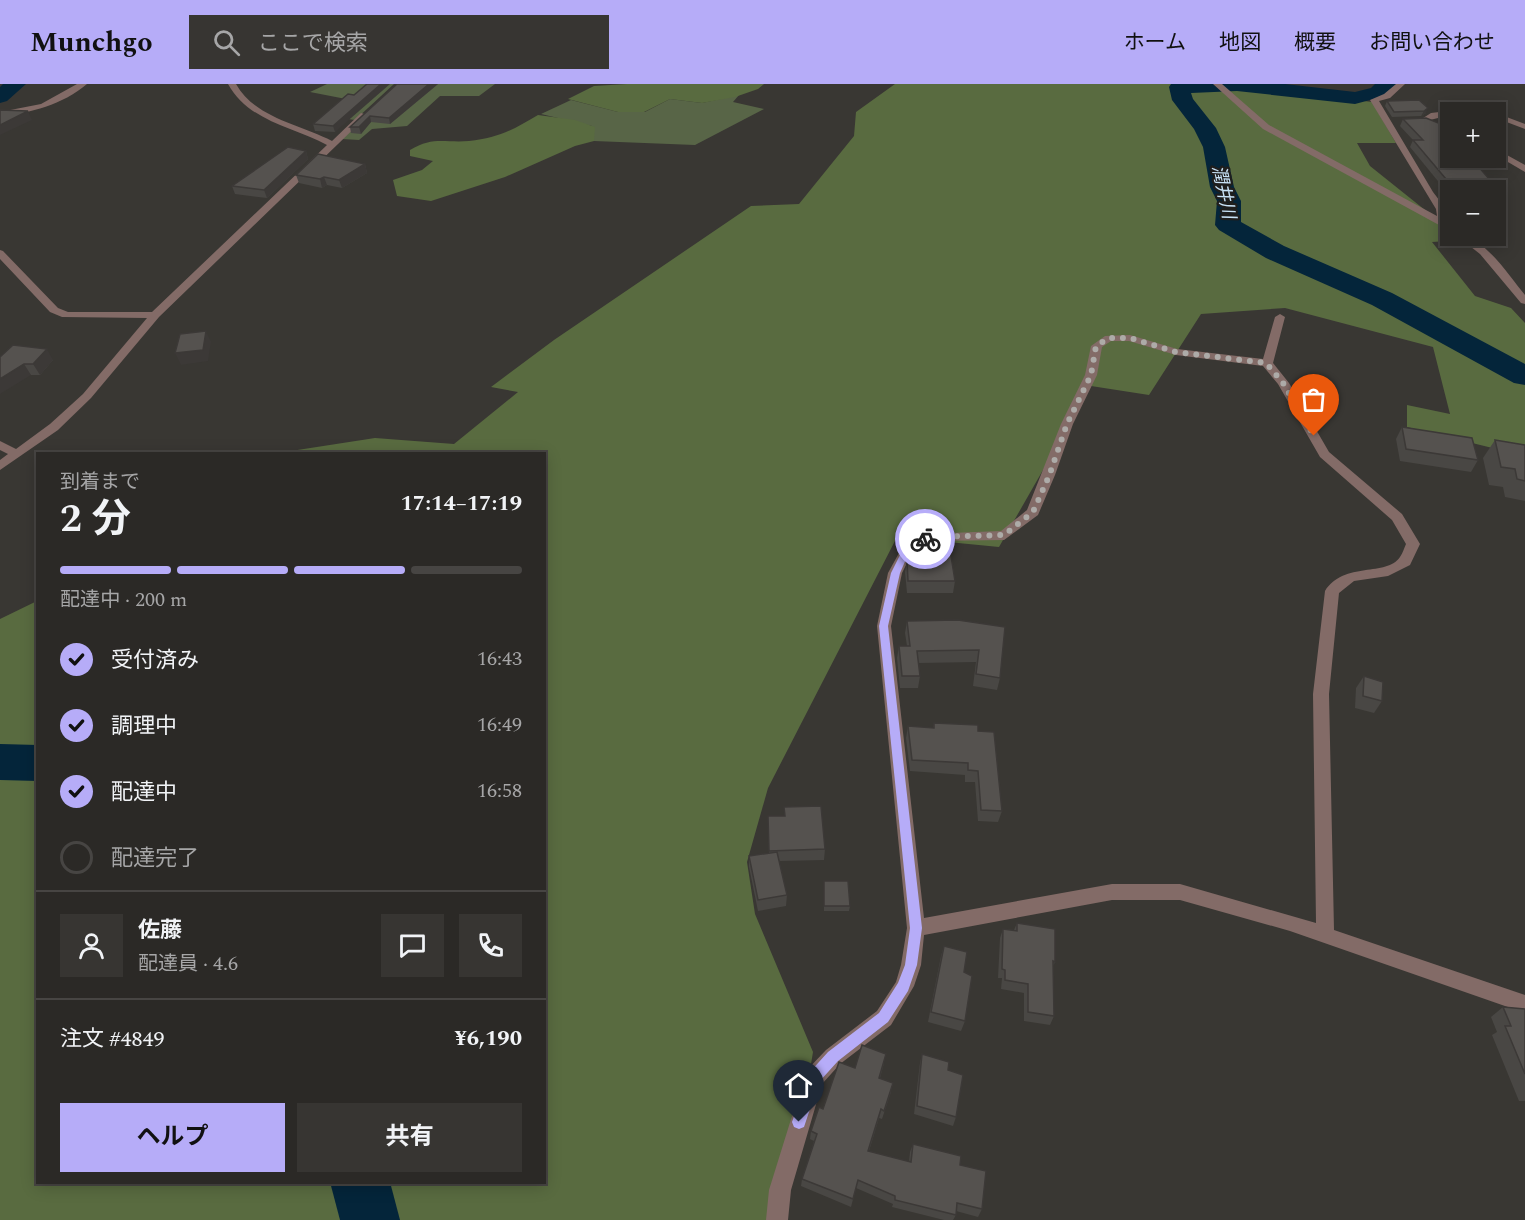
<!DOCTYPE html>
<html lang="ja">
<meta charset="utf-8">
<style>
body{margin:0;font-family:Spectral,"Noto Sans JP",serif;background:#373532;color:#f1f3f6;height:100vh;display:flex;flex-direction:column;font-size:22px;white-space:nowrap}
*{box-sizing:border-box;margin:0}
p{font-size:20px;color:#a6a6a7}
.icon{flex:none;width:33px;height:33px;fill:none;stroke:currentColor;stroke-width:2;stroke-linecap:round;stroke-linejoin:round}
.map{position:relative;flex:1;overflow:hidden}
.side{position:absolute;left:36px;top:368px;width:510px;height:732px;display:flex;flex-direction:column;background:#2b2926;border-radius:0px;box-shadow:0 3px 15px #0003,0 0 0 2px #474543}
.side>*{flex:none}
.controls{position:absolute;left:1440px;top:18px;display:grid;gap:12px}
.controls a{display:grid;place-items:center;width:66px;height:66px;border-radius:0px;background:#2b2926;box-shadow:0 3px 15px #0003,0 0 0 2px #474543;font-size:30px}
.pin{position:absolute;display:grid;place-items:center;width:51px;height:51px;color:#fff;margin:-62px -26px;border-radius:50% 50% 50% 0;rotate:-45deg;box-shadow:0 0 6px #0007}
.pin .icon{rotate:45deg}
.courier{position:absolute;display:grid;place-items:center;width:60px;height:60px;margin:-30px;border:4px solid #b6acf8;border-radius:50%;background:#fff;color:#222;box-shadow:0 2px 8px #0007}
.overview em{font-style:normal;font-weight:700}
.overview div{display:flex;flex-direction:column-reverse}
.overview{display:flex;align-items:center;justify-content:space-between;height:102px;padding:0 24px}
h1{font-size:39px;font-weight:700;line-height:45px}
.bar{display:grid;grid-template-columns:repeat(4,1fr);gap:9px 6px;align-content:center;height:72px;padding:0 24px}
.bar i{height:8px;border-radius:4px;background:#474543}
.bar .on{background:#b6acf8}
.bar p{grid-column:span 4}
.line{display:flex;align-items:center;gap:15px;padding:0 24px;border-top:2px solid #474543}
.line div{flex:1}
.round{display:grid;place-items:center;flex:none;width:63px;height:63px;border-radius:0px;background:#373532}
ol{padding:0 24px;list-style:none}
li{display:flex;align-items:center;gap:18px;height:66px}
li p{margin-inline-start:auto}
li .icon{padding:6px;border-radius:50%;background:#b6acf8;color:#111;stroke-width:4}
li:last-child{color:#a6a6a7}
li i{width:33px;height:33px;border:3px solid #474543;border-radius:50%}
.action{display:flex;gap:12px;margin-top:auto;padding:12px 24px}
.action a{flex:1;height:69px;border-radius:0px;background:#b6acf8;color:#111;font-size:24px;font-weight:700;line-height:69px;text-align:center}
.action a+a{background:#373532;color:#f1f3f6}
header{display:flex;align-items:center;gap:36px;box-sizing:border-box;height:84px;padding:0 30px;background:#b6acf8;color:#111}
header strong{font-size:28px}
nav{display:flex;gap:33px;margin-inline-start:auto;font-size:21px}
.search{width:420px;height:54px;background:#373532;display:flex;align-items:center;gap:15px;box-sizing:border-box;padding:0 21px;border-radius:0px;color:#a6a6a7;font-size:22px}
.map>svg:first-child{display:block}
.green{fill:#586547}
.forest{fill:#596b40}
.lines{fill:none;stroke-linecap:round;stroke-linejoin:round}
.river{fill:#04253a;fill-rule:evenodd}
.minor{fill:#836b67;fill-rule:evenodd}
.wall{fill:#494744}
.shaded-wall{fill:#3c3937}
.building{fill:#55524f;stroke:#3c3937;stroke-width:1.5}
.route{fill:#b6acf8}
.done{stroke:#adaba8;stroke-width:6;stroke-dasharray:0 10.8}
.labels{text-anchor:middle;stroke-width:4.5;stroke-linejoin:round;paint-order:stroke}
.far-water-label{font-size:18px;font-style:italic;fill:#c8e2f6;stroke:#1f1e1d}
</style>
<header>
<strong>Munchgo</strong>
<div class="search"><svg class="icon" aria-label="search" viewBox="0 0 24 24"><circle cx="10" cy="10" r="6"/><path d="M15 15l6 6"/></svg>ここで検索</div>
<nav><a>ホーム</a><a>地図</a><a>概要</a><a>お問い合わせ</a></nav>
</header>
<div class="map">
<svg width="1525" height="1136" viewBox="0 0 1525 1136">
<rect width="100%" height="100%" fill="#393733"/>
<g class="green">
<polygon points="327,0 394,0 355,36 327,32 346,15 310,8"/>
<polygon points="402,0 495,0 479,12 440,12 407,42 372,45 359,56 342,55"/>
<polygon points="739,11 733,18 764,25 695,61 594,57 592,42 541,30 571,16 618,28 645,28 670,15 702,19"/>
</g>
<g class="forest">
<polygon points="627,0 764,0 758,5 735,13 702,19 670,15 644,28 618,28 568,15 594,2"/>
<polygon points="895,0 1226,0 1372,18 1396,59 1357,59 1370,82 1450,146 1450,152 1458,152 1463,156 1432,158 1475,212 1511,224 1525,239 1525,372 1407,343 1407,321 1450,330 1433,263 1285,224 1201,230 1149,311 1091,302 999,463 897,453 768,704 747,778 755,830 813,968 785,1136 0,1136 0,535 37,517 38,1098 544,1098 544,369 278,369 375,354 454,360 518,308 491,303 554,256 751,122 799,120 854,52 856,28"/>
<path d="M538,31L575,36L595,43L594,57L575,62L505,93L431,117L397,112L393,96L422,86L433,77L410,72V66C433,52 444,59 469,57C498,54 513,46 538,31Z"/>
</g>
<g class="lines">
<g class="river">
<polygon points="3,0 26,0 7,17 0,19 0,3"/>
<polygon points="1171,0 1285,0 1355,8 1371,4 1375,0 1397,0 1385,12 1355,20 1237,7 1191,9 1193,15 1216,44 1225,63 1234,103 1241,117 1241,138 1284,162 1392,209 1525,280 1525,301 1514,299 1372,221 1266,174 1219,146 1215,141 1217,117 1210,103 1203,63 1194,45 1172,16 1169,3"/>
<polygon points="0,660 38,661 38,697 0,696"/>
<polygon points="330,1098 390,1098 400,1136 340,1136"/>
</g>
<g class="minor">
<path d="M77,0H87C62,21 31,29 0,32V28L41,20Z"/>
<path d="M228,0H236C255,34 299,40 332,57L361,29L368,31L159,233L91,314L58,346L0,386V376L8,370L0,366V357L16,365L50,340L83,310L147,234L62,233L50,228L0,175V166L3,167L58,224L68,228H152L327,61C293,43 248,37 228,0Z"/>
<polygon points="1213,0 1222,0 1269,41 1437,132 1436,125 1370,16 1384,10 1396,0 1405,0 1390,14 1379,17 1433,108 1446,125 1450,147 1263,45"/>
<polygon points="1481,23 1493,28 1450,28 1450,31 1430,36 1450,44 1450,49 1420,36 1431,29"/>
<polygon points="1496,29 1525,40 1525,45 1496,34"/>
<polygon points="1496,65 1525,81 1525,88 1496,71"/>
<path d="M1457,152C1485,152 1508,191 1525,211V220L1521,219L1480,170Z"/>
<path d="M1280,230L1285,233L1273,279L1289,299L1329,368L1402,430L1420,460L1410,481L1388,492L1354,497L1339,509L1329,610L1334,846L1525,911V929L1290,847L1180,816H1112L924,851L921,881L914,902L891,941L840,980L822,1000L791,1106L788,1136H766L769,1106L806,987L826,966L877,927L896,898L901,881L907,844L877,542L888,489L899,469L911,457L925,450L1001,447L1027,426L1061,340L1085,291L1091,262L1105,252L1130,251L1177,265L1263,275L1275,233ZM1111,257H1129L1176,271L1263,282L1278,300L1320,373L1392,436L1406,460C1404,464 1403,469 1400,473C1387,493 1344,477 1325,507L1313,610L1316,839L1180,800H1112L924,834L891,542L902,489L909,475L921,463L932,457L1004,456L1038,431L1055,391L1073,340L1097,291L1102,263Z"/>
</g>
</g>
<g class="wall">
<polygon points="397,0 438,0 390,40 371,38 361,50 351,49 350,43"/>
<polygon points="348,10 335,48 315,47 313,40"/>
<polygon points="1419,16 1426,29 1421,32 1392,33 1385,22 1387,17"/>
<polygon points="1403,35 1490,96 1486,104 1442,102 1410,63 1413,56 1400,42"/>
<polygon points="306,67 308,75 267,114 235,110 232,102"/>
<polygon points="365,80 367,89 342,104 327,101 322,104 299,99 296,91"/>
<polygon points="0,273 53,276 40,291 31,291"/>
<polygon points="1402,343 1478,376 1471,388 1400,377 1396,355"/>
<polygon points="1495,356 1525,361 1525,417 1505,413 1503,403 1489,401 1483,374"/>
<polygon points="919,458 955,497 953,509 907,509 905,488 907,476 919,476 917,470"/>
<polygon points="958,536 1000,594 997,606 973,602 976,578 919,579 920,592 918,604 900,604 897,574 899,562 907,562 905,549 907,537"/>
<polygon points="1364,592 1382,617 1374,629 1355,624 1356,604"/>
<polygon points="934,639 978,647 1002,727 998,738 978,737 975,698 965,698 965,691 910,687 906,654 908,642 933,644"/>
<polygon points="784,723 825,765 824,776 779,777 787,811 786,822 758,827 749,783 749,772 769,769 768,732 784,732"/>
<polygon points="824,797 850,822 849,827 824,827"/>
<polygon points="1017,839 1055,878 1053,882 1054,932 1050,941 1024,937 1024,909 1001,905 1002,894 998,894 1000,854 1003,845 1014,846"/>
<polygon points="944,862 964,888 965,937 961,947 928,938 941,872"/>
<polygon points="1503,923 1525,925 1525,1017 1519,1017 1492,951 1497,948 1491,933"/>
<polygon points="922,970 956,1033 953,1042 914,1030 920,979"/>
<polygon points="884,979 880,994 891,1008 882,1035 879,1034 869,1067 909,1078 910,1068 913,1060 960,1081 982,1125 978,1133 956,1127 956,1131 953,1136 944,1136 892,1123 893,1120 856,1104 851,1123 801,1102 802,1095 814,1057 810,1055 811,1047 855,984"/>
</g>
<g class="shaded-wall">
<polygon points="381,0 390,0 335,48 333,42"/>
<polygon points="429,0 438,0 390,40 389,34"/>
<polygon points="1428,24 1426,29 1421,32 1424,27"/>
<polygon points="28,27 32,36 0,51 0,41"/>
<polygon points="370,32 371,38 361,50 359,43"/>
<polygon points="306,67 308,75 267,114 264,106"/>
<polygon points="365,80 367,89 342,104 339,96"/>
<polygon points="324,93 327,101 322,104 320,95"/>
<polygon points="206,247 211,258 208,277 181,281 175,269"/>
<polygon points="47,265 53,276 40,291 33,280"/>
<polygon points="24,280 31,291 0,310 0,295"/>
</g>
<g class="building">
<polygon points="367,0 381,0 333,42 313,40 348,10 354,11"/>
<polygon points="397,0 429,0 389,34 370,32 359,43 350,43"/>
<polygon points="1419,16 1428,24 1424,27 1394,28 1387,17"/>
<polygon points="0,26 28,27 0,41"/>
<polygon points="1426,34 1446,42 1450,47 1450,74 1471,74 1490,96 1446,95 1413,56 1423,56 1403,35"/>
<polygon points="288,63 306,67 264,106 232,102"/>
<polygon points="318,70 365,80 339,96 324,93 320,95 296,91"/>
<polygon points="206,247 203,266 175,269 180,250"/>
<polygon points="13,261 47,265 33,280 24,280 0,295 0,273"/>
<polygon points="1402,343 1472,354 1478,376 1406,365"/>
<polygon points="1495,356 1525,361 1525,397 1517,395 1515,385 1501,383"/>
<polygon points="935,447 947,447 955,497 908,497 907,476 924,476 919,458"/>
<polygon points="958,536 1005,543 1000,594 976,590 979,566 917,567 920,592 902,592 899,562 910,562 907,537"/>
<polygon points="1364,592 1383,598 1382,617 1363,612"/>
<polygon points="934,639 978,641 978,647 994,648 1002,727 981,726 978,687 968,686 968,679 912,676 908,642 934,644"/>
<polygon points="821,722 825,765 769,767 768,732 785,732 784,723"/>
<polygon points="777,768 787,811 758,816 749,772"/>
<polygon points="824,797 848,797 850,822 824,822"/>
<polygon points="1017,839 1055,845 1055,878 1053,877 1054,932 1028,928 1028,900 1005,896 1005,886 1002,885 1003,845 1017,847"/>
<polygon points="944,862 967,868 964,888 972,892 965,937 931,928"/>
<polygon points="1503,923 1525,925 1525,990 1505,942 1511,942"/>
<polygon points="862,961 886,970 879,994 893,999 884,1027 881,1025 868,1067 911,1078 913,1060 961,1072 960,1081 986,1087 982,1125 957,1119 956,1131 895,1116 895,1112 858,1096 853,1115 802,1095 817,1050 811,1047 819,1023 823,1025 839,978 855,984"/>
<polygon points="922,970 949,978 948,986 963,991 956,1033 917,1022"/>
</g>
<polygon class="route" points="922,453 929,455 907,473 900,489 888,542 922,844 917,881 908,907 888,938 838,977 819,998 804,1043 799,1045 794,1043 792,1038 809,989 828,968 879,929 898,899 905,881 910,844 879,542 891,489 901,469"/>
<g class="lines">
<polyline class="done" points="925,455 930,453 1004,451 1033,428 1049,392 1067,340 1091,291 1096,262 1109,254 1130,254 1176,268 1266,279 1283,299 1314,352"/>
</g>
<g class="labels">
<g class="far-water-label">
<text transform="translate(1224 108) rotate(78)" y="6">潤井川</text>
</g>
</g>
</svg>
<div class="controls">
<a>+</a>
<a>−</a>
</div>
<div class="pin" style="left:1314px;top:352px;background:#ea580c"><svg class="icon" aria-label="bag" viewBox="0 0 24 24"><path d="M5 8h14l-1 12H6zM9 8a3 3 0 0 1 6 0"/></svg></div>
<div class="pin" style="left:799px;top:1038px;background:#1f2937"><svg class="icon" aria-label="home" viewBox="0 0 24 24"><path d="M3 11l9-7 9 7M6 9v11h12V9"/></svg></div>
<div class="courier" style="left:925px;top:455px"><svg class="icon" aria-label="bike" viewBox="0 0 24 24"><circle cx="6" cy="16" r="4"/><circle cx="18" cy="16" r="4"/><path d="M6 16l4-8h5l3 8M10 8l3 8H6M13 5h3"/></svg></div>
<section class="side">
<div class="overview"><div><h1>2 分</h1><p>到着まで</p></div><em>17:14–17:19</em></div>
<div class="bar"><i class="on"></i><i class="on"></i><i class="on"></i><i></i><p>配達中 · 200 m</p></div>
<ol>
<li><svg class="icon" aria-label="check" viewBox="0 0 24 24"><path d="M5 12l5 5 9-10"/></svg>受付済み<p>16:43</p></li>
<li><svg class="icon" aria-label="check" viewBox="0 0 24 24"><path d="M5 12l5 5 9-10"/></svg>調理中<p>16:49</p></li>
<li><svg class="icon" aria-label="check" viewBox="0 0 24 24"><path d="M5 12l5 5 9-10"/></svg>配達中<p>16:58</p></li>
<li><i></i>配達完了</li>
</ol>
<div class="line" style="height:108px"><a class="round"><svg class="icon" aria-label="person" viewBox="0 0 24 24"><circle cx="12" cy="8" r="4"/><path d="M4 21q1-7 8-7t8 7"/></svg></a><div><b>佐藤</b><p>配達員 · 4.6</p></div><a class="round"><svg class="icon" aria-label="chat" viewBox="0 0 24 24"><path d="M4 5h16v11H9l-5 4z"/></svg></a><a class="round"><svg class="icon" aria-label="phone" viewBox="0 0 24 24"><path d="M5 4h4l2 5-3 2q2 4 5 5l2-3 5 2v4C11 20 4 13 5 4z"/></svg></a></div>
<div class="line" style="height:78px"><div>注文 #4849</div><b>¥6,190</b></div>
<div class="action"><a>ヘルプ</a><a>共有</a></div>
</section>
</div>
